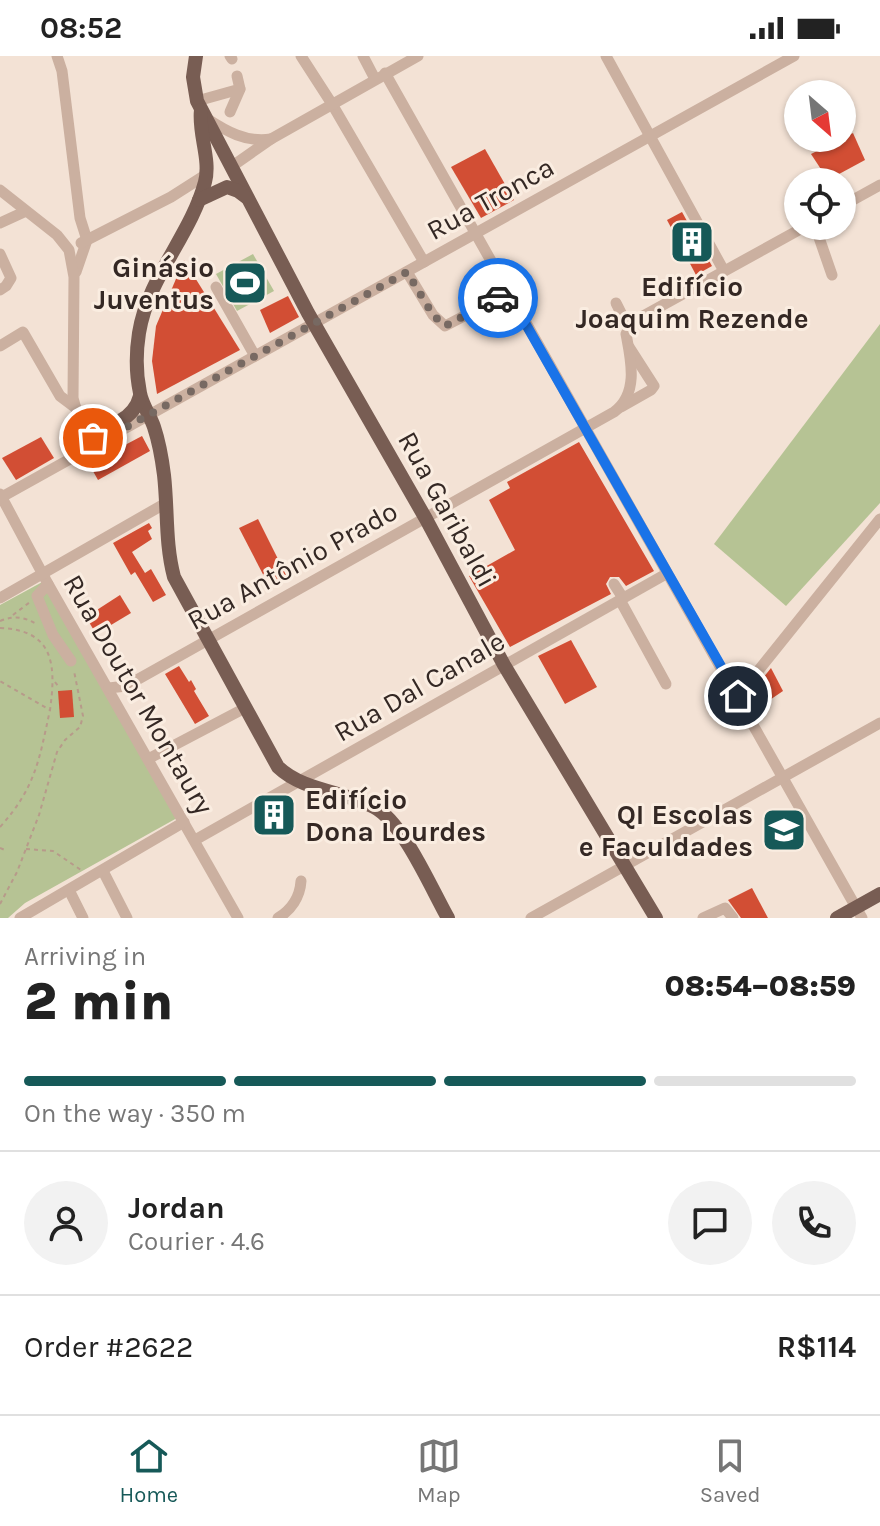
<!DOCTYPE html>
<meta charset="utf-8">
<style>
body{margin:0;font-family:Karla,sans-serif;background:#f2f2f2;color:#222;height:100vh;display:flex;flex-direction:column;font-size:30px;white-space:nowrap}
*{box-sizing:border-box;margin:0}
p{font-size:26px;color:#767676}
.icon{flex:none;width:44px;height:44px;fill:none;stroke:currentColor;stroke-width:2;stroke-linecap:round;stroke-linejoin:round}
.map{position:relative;height:862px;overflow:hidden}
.details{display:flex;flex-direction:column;background:#fff;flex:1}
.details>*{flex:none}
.needle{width:52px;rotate:152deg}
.controls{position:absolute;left:784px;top:24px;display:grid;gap:16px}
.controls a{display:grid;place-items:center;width:72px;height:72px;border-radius:50%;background:#fff;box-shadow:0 2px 6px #0004;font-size:40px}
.pin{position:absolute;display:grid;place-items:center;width:68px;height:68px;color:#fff;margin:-34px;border:4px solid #fff;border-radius:50%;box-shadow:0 2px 8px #0007}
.courier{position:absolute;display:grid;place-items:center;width:80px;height:80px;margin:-40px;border:6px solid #1a73e8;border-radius:50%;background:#fff;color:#222;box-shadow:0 2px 10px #0007}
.overview em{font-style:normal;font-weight:800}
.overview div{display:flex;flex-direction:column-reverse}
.overview{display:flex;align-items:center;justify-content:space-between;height:136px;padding:0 24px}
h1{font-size:52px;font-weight:800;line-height:60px}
.bar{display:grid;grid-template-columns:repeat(4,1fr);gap:12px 8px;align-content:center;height:96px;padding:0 24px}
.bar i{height:10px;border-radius:6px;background:#e0e0e0}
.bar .selected{background:#165958}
.bar p{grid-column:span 4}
.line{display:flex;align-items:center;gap:20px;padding:0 24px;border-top:2px solid #e0e0e0}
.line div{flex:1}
.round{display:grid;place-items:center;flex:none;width:84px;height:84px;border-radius:42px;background:#f2f2f2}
.status{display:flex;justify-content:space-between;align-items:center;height:56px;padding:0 40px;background:#fff;direction:ltr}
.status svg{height:22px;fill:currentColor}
.tab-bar{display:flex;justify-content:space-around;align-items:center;height:112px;border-top:2px solid #e0e0e0;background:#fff;font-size:22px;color:#767676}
.tab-bar a{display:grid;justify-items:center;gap:4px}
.tab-bar .selected{color:#165958}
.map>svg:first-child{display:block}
.green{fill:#b6c394}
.building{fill:#d24e34}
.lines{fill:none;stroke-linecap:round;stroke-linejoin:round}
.path{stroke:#b79a8a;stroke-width:2;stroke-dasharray:4 4;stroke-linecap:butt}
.minor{stroke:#cbb0a0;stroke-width:11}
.major{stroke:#785d53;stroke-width:14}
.done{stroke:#776962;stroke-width:8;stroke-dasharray:0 14.4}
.route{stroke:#1a73e8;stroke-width:10}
.labels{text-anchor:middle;stroke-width:6;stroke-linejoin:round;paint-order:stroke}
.street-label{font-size:28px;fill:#342824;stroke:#faede1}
.poi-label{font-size:28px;font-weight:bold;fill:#342824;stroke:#faede1;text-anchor:end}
</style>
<div class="status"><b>08:52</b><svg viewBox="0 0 49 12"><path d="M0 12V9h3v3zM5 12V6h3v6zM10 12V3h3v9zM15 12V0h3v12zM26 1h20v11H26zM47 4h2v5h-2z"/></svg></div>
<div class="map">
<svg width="880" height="862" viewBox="0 0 880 862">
<rect width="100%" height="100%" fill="#f3e2d5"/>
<g class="green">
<polygon points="253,198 274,235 237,255 216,218"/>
<polygon points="880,268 880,447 786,550 714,488"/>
<polygon points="46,524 177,762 25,847 8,862 0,862 0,549"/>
</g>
<g class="building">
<polygon points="853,77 865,104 828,124 811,98"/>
<polygon points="485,93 514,144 481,162 451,111"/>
<polygon points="682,156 712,210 696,219 667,164"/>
<polygon points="184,204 240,294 157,338 152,305 156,270"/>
<polygon points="288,240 299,261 270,277 260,254"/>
<polygon points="142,380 150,395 98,424 89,408"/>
<polygon points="41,381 54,402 16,424 2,402"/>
<polygon points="579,386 654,515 626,530 619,521 610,521 606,528 611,538 510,591 469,520 515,494 489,444 510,432 507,426"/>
<polygon points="258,463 287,521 269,530 239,472"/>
<polygon points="149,467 152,472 148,475 152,483 132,496 145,517 151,513 166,539 153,546 135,516 131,519 113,487"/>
<polygon points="120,539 131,557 96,578 86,561"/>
<polygon points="571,584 597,631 565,648 538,600"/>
<polygon points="179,610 189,626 191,624 196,633 194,635 209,660 195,668 165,618"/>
<polygon points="771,612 783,635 761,650 752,636"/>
<polygon points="72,634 74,661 60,662 58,635"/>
<polygon points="285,743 293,760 264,775 256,760"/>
<polygon points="752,832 768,862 741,862 728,844"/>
</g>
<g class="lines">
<g class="path">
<polyline points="13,559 30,546"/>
<path d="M0,565C15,559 25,561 38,569"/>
<path d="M0,572C55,574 56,610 50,654L0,625"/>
<polyline points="55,626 58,630"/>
<path d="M0,771C36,731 39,704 50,654"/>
<polyline points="0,792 5,794"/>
<polyline points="26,793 53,795 81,814"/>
<polyline points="0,848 17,816 39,759 57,696 65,684 80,671 83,660 74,615"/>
</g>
<g class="minor">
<polyline points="57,0 62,15 80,162 87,184 76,216"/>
<polyline points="230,0 232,3"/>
<polyline points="301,0 332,48 424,206"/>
<polyline points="363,0 375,23"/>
<polyline points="606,0 724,215"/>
<polyline points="385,17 862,862"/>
<polyline points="197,45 240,33 237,20"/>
<polyline points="230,56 240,33"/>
<path d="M206,62C226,75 246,87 271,83"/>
<polyline points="231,111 271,83 418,0"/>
<polyline points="0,134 57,179 69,194 74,221 73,342 76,353 96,388"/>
<polyline points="842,150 880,129"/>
<polyline points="0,167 24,156"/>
<polyline points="815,170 832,219"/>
<polyline points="81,187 171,141 207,118"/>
<polyline points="0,198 11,222 6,230 0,234"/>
<polyline points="407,216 433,259 445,270 508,237"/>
<polyline points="216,231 255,300"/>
<polyline points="616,247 628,271"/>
<polyline points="0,290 23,276 60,340 76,352"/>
<polyline points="621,351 651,334 654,330 629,291"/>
<polyline points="0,438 48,528 238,862"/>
<polyline points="0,442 794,0"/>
<polyline points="48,528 37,540 53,579 71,605"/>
<polyline points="614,528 623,542"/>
<polyline points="0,542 166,447"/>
<polyline points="620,544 666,628"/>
<path d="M109,632L126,630L614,356C639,338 631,304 626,278L634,265L806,170"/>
<polyline points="738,640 880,463"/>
<polyline points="148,703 245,652"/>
<polyline points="195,784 666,518"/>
<polyline points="103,815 127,862"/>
<polyline points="69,834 83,862"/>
<polyline points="20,862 184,766"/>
<path d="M278,862C291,854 300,841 301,825"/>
<polyline points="531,862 880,667"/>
<polyline points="703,862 725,852 733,862"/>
</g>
<g class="major">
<polyline points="196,0 193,21 197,45 308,257 426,463 504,609 656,862"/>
<path d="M201,54C198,78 211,103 205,126C191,179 148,221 139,277C136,296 136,318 140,337C142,349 150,359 154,371C159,386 162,403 164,419C168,454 165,487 174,521L278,711C303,735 343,735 374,751C403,766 431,832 448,862"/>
<polyline points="199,144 227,131 238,135 246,141"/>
<path d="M87,371C110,373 134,363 140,340"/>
<polyline points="837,862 880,838"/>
</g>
</g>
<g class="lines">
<polyline class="done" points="93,382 96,388 407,216 433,259 445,270 498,242"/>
<polyline class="route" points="498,242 508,237 738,640"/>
</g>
<defs>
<g id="building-square" transform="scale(2.3)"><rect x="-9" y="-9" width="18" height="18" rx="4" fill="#165958" stroke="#faede1"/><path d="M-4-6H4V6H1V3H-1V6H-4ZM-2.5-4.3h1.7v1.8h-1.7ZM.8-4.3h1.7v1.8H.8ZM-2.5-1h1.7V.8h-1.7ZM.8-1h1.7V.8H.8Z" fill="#fff"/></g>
<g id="stadium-square" transform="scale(2.3)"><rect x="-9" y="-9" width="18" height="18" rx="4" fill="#165958" stroke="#faede1"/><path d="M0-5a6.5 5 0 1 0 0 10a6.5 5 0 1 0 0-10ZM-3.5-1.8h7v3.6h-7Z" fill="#fff"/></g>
<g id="university-square" transform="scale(2.3)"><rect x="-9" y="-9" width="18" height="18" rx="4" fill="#165958" stroke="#faede1"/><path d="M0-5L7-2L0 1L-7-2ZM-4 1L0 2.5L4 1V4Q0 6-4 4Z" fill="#fff"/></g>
</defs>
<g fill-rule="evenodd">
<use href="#building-square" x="692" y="186"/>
<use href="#stadium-square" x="245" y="227"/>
<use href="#building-square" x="274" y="759"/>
<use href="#university-square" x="784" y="774"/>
</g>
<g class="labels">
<g class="street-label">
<text transform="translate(490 142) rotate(-29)" y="10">Rua Tronca</text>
<text transform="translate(448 453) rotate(61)" y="10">Rua Garibaldi</text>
<text transform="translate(292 509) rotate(-29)" y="10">Rua Antônio Prado</text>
<text transform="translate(419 630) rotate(-30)" y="10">Rua Dal Canale</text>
<text transform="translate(139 638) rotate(60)" y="10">Rua Doutor Montaury</text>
</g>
<g class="poi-label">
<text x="214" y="221">Ginásio<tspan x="214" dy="32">Juventus</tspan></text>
<text x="692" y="240" text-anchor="middle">Edifício<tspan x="692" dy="32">Joaquim Rezende</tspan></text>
<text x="305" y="753" text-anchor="start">Edifício<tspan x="305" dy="32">Dona Lourdes</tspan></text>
<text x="753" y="768">QI Escolas<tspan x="753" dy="32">e Faculdades</tspan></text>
</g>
</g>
</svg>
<div class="controls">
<a><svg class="needle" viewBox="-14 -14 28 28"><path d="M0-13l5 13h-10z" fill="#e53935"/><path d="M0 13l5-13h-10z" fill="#767676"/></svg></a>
<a><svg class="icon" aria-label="locate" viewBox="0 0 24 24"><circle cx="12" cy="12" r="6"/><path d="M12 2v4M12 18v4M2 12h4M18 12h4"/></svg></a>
</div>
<div class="pin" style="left:93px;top:382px;background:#ea580c"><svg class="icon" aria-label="bag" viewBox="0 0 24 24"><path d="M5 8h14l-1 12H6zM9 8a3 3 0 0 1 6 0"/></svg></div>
<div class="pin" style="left:738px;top:640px;background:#1f2937"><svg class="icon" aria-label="home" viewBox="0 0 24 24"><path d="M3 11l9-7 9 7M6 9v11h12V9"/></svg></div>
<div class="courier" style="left:498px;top:242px"><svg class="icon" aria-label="car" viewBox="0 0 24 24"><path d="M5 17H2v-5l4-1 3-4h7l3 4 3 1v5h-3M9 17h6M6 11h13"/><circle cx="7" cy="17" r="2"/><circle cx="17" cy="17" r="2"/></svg></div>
</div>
<section class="details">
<div class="overview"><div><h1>2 min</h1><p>Arriving in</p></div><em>08:54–08:59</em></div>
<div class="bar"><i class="selected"></i><i class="selected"></i><i class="selected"></i><i></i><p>On the way · 350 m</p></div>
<div class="line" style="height:144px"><a class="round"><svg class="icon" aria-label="person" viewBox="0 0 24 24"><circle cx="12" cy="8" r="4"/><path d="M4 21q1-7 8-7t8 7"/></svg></a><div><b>Jordan</b><p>Courier · 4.6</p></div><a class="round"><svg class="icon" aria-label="chat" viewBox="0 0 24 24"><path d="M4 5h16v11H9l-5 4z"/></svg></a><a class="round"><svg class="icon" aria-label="phone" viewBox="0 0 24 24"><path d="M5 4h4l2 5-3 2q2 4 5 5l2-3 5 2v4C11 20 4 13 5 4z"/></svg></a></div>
<div class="line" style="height:104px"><div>Order #2622</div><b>R$114</b></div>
</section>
<nav class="tab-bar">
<a class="selected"><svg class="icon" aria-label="home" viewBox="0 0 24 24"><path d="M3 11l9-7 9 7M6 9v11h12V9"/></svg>Home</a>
<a><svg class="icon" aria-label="map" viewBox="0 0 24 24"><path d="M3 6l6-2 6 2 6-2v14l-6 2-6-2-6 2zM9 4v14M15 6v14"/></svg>Map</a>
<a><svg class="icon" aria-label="saved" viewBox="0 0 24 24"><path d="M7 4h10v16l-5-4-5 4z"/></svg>Saved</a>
</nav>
